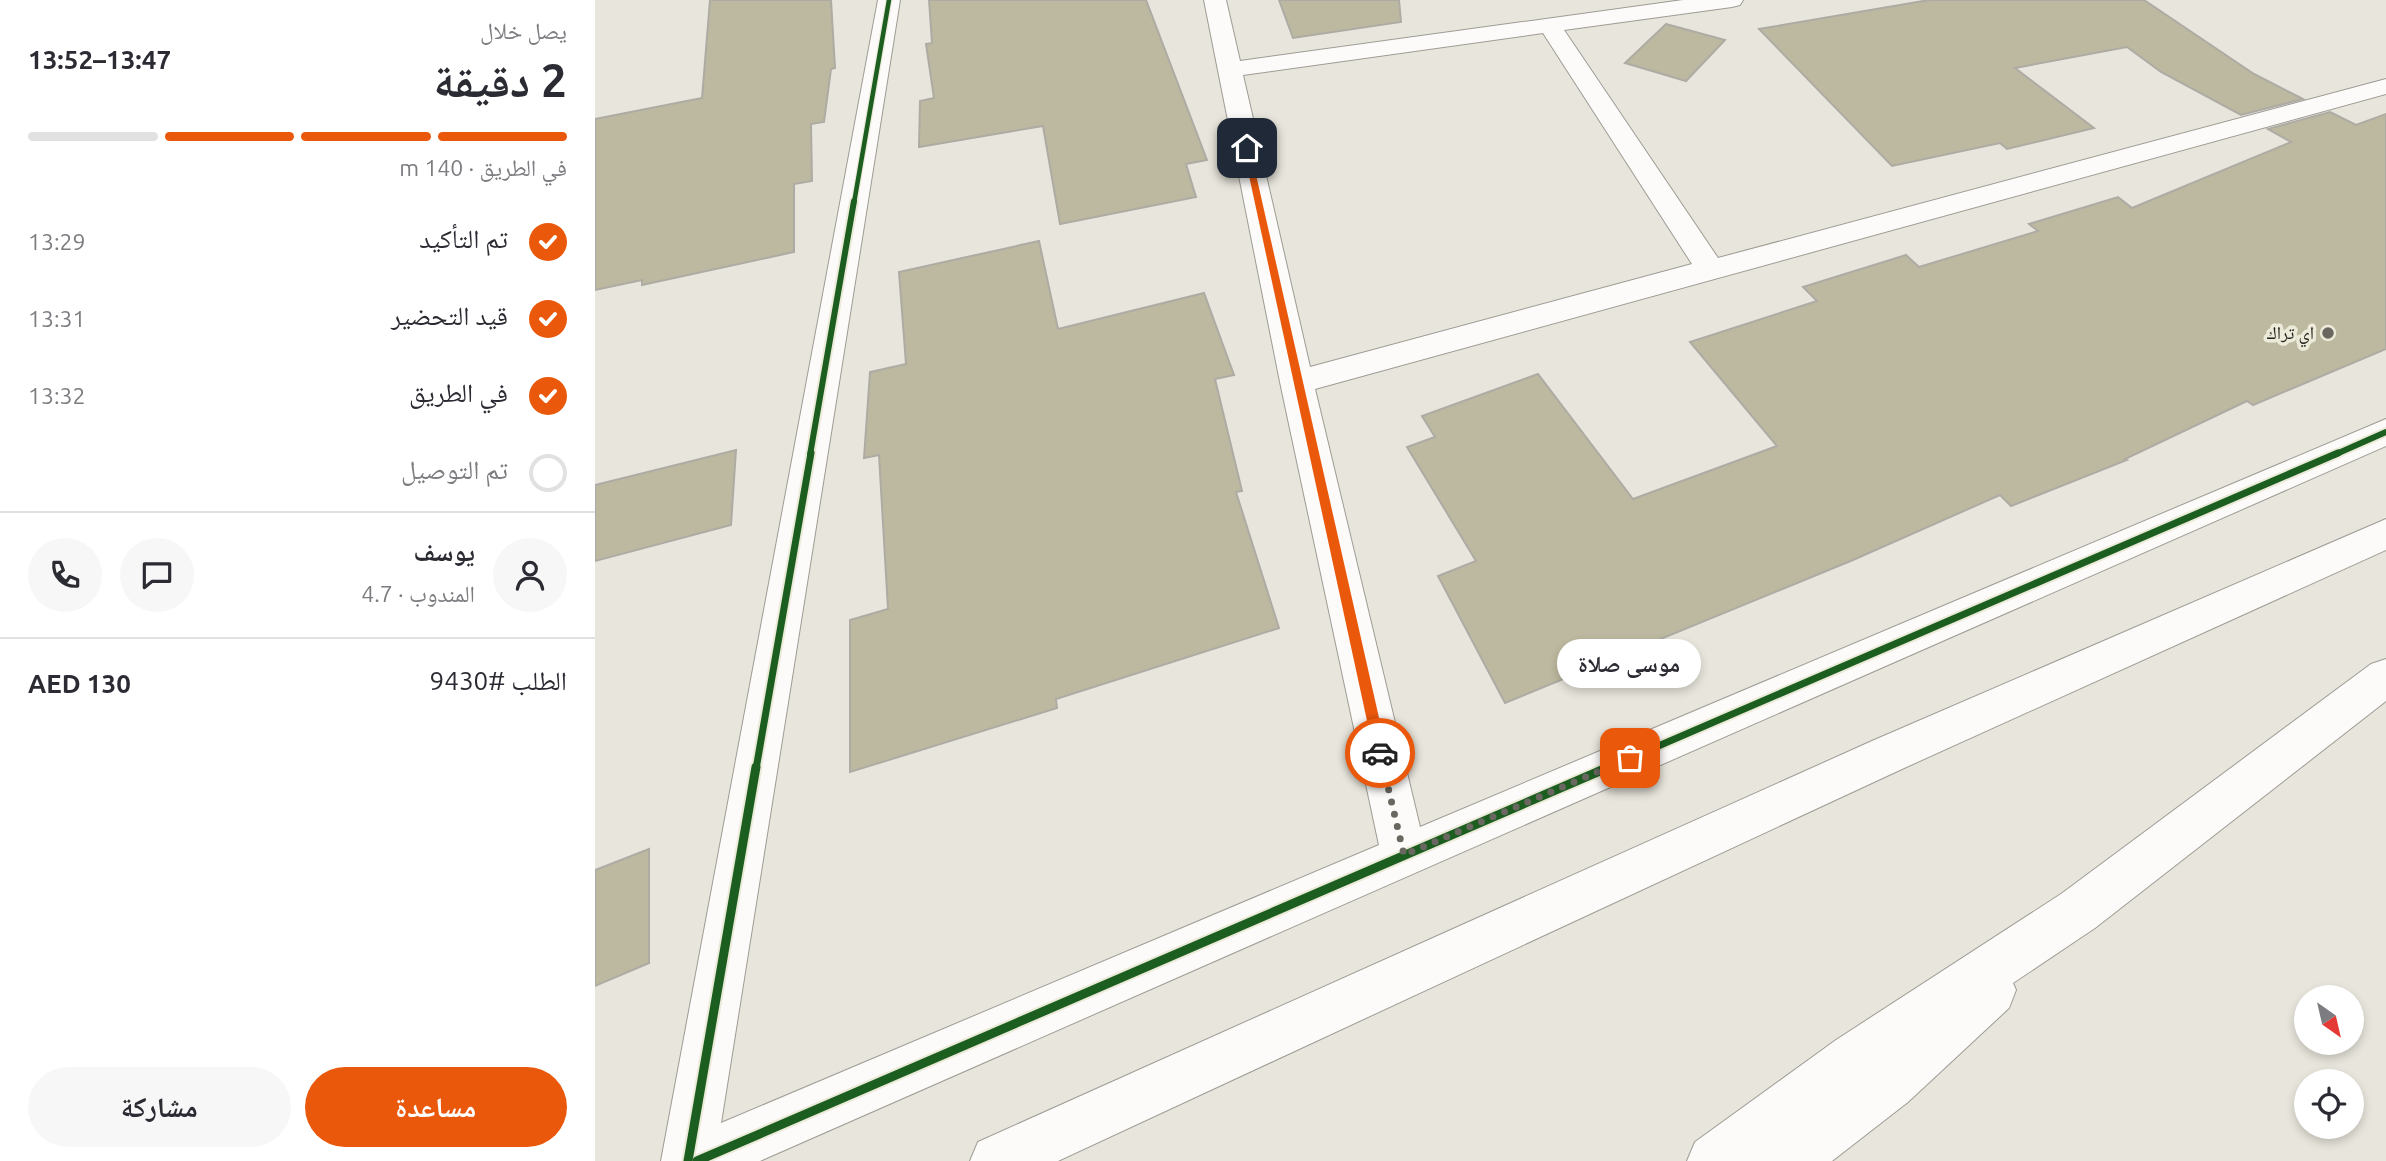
<!DOCTYPE html>
<html lang="ar">
<meta charset="utf-8">
<style>
body{margin:0;font-family:Ubuntu,"Noto Naskh Arabic",sans-serif;background:#f7f7f7;color:#2b2b33;direction:rtl;height:100vh;display:flex;flex-direction:column;font-size:26px;white-space:nowrap}
*{box-sizing:border-box;margin:0}
p{font-size:23px;color:#7c7c81}
.icon{flex:none;width:38px;height:38px;fill:none;stroke:currentColor;stroke-width:2;stroke-linecap:round;stroke-linejoin:round}
.map{position:relative;flex:1;overflow:hidden;direction:ltr}
.drawer{display:flex;flex-direction:column;background:#fff;width:595px}
.drawer>*{flex:none}
.needle{width:46px;rotate:146deg}
.tools{position:absolute;left:1699px;top:985px;display:grid;gap:14px}
.tools a{display:grid;place-items:center;width:70px;height:70px;border-radius:50%;background:#fff;box-shadow:0 4px 10px #0003;font-size:35px}
.pin{position:absolute;display:grid;place-items:center;width:60px;height:60px;color:#fff;margin:-30px;border-radius:14px;box-shadow:0 4px 10px #0006}
.courier{position:absolute;display:grid;place-items:center;width:70px;height:70px;margin:-35px;border:5px solid #ea580c;border-radius:50%;background:#fff;color:#222;box-shadow:0 2px 9px #0007}
.bubble{position:absolute;height:49px;border-radius:24px;background:#fff;box-shadow:0 4px 10px #0003;font-size:23px;font-weight:700;line-height:49px;text-align:center;direction:rtl}
.head em{font-style:normal;font-weight:700}
.head div{display:flex;flex-direction:column-reverse}
.head{display:flex;align-items:center;justify-content:space-between;height:119px;padding:0 28px}
h1{font-size:46px;font-weight:700;line-height:52px}
.bar{display:grid;grid-template-columns:repeat(4,1fr);gap:10px 7px;align-content:center;height:84px;padding:0 28px}
.bar i{height:9px;border-radius:5px;background:#e1e1e2}
.bar .selected{background:#ea580c}
.bar p{grid-column:span 4}
.line{display:flex;align-items:center;gap:18px;padding:0 28px;border-top:2px solid #e1e1e2}
.line div{flex:1}
.round{display:grid;place-items:center;flex:none;width:74px;height:74px;border-radius:37px;background:#f7f7f7}
ol{padding:0 28px;list-style:none}
li{display:flex;align-items:center;gap:21px;height:77px}
li p{margin-inline-start:auto}
li .icon{padding:7px;border-radius:50%;background:#ea580c;color:#fff;stroke-width:4}
li:last-child{color:#7c7c81}
li i{width:38px;height:38px;border:4px solid #e1e1e2;border-radius:50%}
.cta{display:flex;gap:14px;margin-top:auto;padding:14px 28px}
.cta a{flex:1;height:80px;border-radius:42px;background:#ea580c;color:#fff;font-size:28px;font-weight:700;line-height:80px;text-align:center}
.cta a+a{background:#f7f7f7;color:#2b2b33}
main{display:flex;flex:1;min-height:0}
.map>svg:first-child{display:block}
.building{fill:#bdb9a0;stroke:#adaba4;stroke-width:2}
.lines{fill:none;stroke-linecap:round;stroke-linejoin:round}
.street-casing{stroke:#9d9c94;stroke-width:2}
.street{fill:#fcfbfa;fill-rule:evenodd}
.cycleway-far3-casing{stroke:#ecead8;stroke-width:7}
.cycleway-far2-casing{stroke:#ecead8;stroke-width:10}
.cycleway-far1-casing{stroke:#ecead8;stroke-width:11}
.cycleway-casing{stroke:#ecead8;stroke-width:13}
.cycleway-far3{stroke:#1b5e20;stroke-width:4.5}
.cycleway-far2{stroke:#1b5e20;stroke-width:6}
.cycleway-far1{stroke:#1b5e20;stroke-width:7}
.cycleway{stroke:#1b5e20;stroke-width:9}
.route{fill:#ea580c}
.done{stroke:#696760;stroke-width:7;stroke-dasharray:0 12.6}
.poi-dot{fill:#696760;stroke:#ecead8;stroke-width:2.5}
.labels{text-anchor:middle;stroke-width:7;stroke-linejoin:round;paint-order:stroke}
.poi-label{font-size:18px;fill:#24231d;stroke:#ecead8;text-anchor:end}
</style>
<main>
<div class="map">
<svg width="1791" height="1161" viewBox="0 0 1791 1161">
<rect width="100%" height="100%" fill="#e8e6dc"/>
<g class="building">
<polygon points="115,0 236,0 240,68 236,69 229,122 216,124 217,181 199,184 199,252 47,285 47,280 0,290 0,119 107,98"/>
<polygon points="334,0 551,0 612,160 591,164 601,197 465,224 448,126 324,147 325,101 339,98 331,44 337,43"/>
<polygon points="684,0 804,0 806,22 698,38"/>
<polygon points="1334,0 1549,0 1659,74 1708,99 1646,115 1566,72 1532,47 1420,68 1499,128 1412,149 1405,143 1297,166 1164,29"/>
<polygon points="1071,24 1130,40 1091,81 1030,63"/>
<polygon points="1735,112 1761,125 1791,114 1791,349 1658,405 1652,401 1530,459 1532,460 1416,506 1405,495 1258,560 910,703 843,576 881,561 812,447 840,437 827,416 943,374 1038,499 1182,446 1095,342 1222,301 1208,287 1311,255 1324,267 1443,231 1434,224 1523,197 1537,208 1696,142 1673,129"/>
<polygon points="444,241 463,329 609,293 639,375 620,379 647,491 641,492 684,628 461,699 462,708 255,772 255,620 293,609 284,455 269,458 275,372 311,364 304,272"/>
<polygon points="141,450 136,525 0,561 0,485"/>
<polygon points="54,849 54,963 0,986 0,870"/>
</g>
<g class="lines">
<g class="street-casing">
<g id="street">
<path d="M283,0H305L126,1123L784,845L685,382L609,0H631L645,61L1088,0H1148L1145,5L1137,7L969,30L1123,258L1791,79V94L720,389L825,827L1791,419V446L165,1161H66ZM948,33L1097,264L715,367L648,75Z"/>
<polygon points="1791,519 1791,550 1307,769 463,1161 375,1161 383,1142 1277,741"/>
<polygon points="1791,659 1791,701 1500,928 1418,983 1421,990 1414,1008 1313,1102 1237,1161 1092,1161 1100,1142 1241,1040 1466,894 1776,664"/>
</g>
</g>
<use href="#street" class="street"/>
<g class="cycleway-far3-casing">
<polyline id="cycleway-far3" points="259,203 294,0"/>
</g>
<g class="cycleway-far2-casing">
<g id="cycleway-far2">
<polyline points="215,455 259,201"/>
<polyline points="1739,455 1791,432"/>
</g>
</g>
<g class="cycleway-far1-casing">
<g id="cycleway-far1">
<polyline points="161,769 216,453"/>
<polyline points="1010,769 1743,453"/>
</g>
</g>
<g class="cycleway-casing">
<g id="cycleway">
<polyline points="93,1161 161,767"/>
<polyline points="102,1161 1014,767"/>
</g>
</g>
<use href="#cycleway-far3" class="cycleway-far3"/>
<use href="#cycleway-far2" class="cycleway-far2"/>
<use href="#cycleway-far1" class="cycleway-far1"/>
<use href="#cycleway" class="cycleway"/>
</g>
<polygon class="route" points="652,146 655,148 792,753 785,759 779,753 648,148"/>
<g class="lines">
<polyline class="done" points="785,753 809,855 1035,758"/>
</g>
<circle class="poi-dot" cx="1733" cy="333" r="7"/>
<g class="labels">
<g class="poi-label">
<text x="1719" y="339">اي تراك</text>
</g>
</g>
</svg>
<div class="tools">
<a><svg class="needle" viewBox="-14 -14 28 28"><path d="M0-13l5 13h-10z" fill="#e53935"/><path d="M0 13l5-13h-10z" fill="#7c7c81"/></svg></a>
<a><svg class="icon" aria-label="locate" viewBox="0 0 24 24"><circle cx="12" cy="12" r="6"/><path d="M12 2v4M12 18v4M2 12h4M18 12h4"/></svg></a>
</div>
<div class="pin" style="left:1035px;top:758px;background:#ea580c"><svg class="icon" aria-label="bag" viewBox="0 0 24 24"><path d="M5 8h14l-1 12H6zM9 8a3 3 0 0 1 6 0"/></svg></div>
<div class="pin" style="left:652px;top:148px;background:#1f2937"><svg class="icon" aria-label="home" viewBox="0 0 24 24"><path d="M3 11l9-7 9 7M6 9v11h12V9"/></svg></div>
<div class="courier" style="left:785px;top:753px"><svg class="icon" aria-label="car" viewBox="0 0 24 24"><path d="M5 17H2v-5l4-1 3-4h7l3 4 3 1v5h-3M9 17h6M6 11h13"/><circle cx="7" cy="17" r="2"/><circle cx="17" cy="17" r="2"/></svg></div>
<div class="bubble" style="left:962px;top:639px;width:144px">موسى صلاة</div>
</div>
<section class="drawer">
<div class="head"><div><h1>2 دقيقة</h1><p>يصل خلال</p></div><em>13:47–13:52</em></div>
<div class="bar"><i class="selected"></i><i class="selected"></i><i class="selected"></i><i></i><p>في الطريق · 140 m</p></div>
<ol>
<li><svg class="icon" aria-label="check" viewBox="0 0 24 24"><path d="M5 12l5 5 9-10"/></svg>تم التأكيد<p>13:29</p></li>
<li><svg class="icon" aria-label="check" viewBox="0 0 24 24"><path d="M5 12l5 5 9-10"/></svg>قيد التحضير<p>13:31</p></li>
<li><svg class="icon" aria-label="check" viewBox="0 0 24 24"><path d="M5 12l5 5 9-10"/></svg>في الطريق<p>13:32</p></li>
<li><i></i>تم التوصيل</li>
</ol>
<div class="line" style="height:126px"><a class="round"><svg class="icon" aria-label="person" viewBox="0 0 24 24"><circle cx="12" cy="8" r="4"/><path d="M4 21q1-7 8-7t8 7"/></svg></a><div><b>يوسف</b><p>المندوب · 4.7</p></div><a class="round"><svg class="icon" aria-label="chat" viewBox="0 0 24 24"><path d="M4 5h16v11H9l-5 4z"/></svg></a><a class="round"><svg class="icon" aria-label="phone" viewBox="0 0 24 24"><path d="M5 4h4l2 5-3 2q2 4 5 5l2-3 5 2v4C11 20 4 13 5 4z"/></svg></a></div>
<div class="line" style="height:91px"><div>الطلب #9430</div><b>AED 130</b></div>
<div class="cta"><a>مساعدة</a><a>مشاركة</a></div>
</section>
</main>
